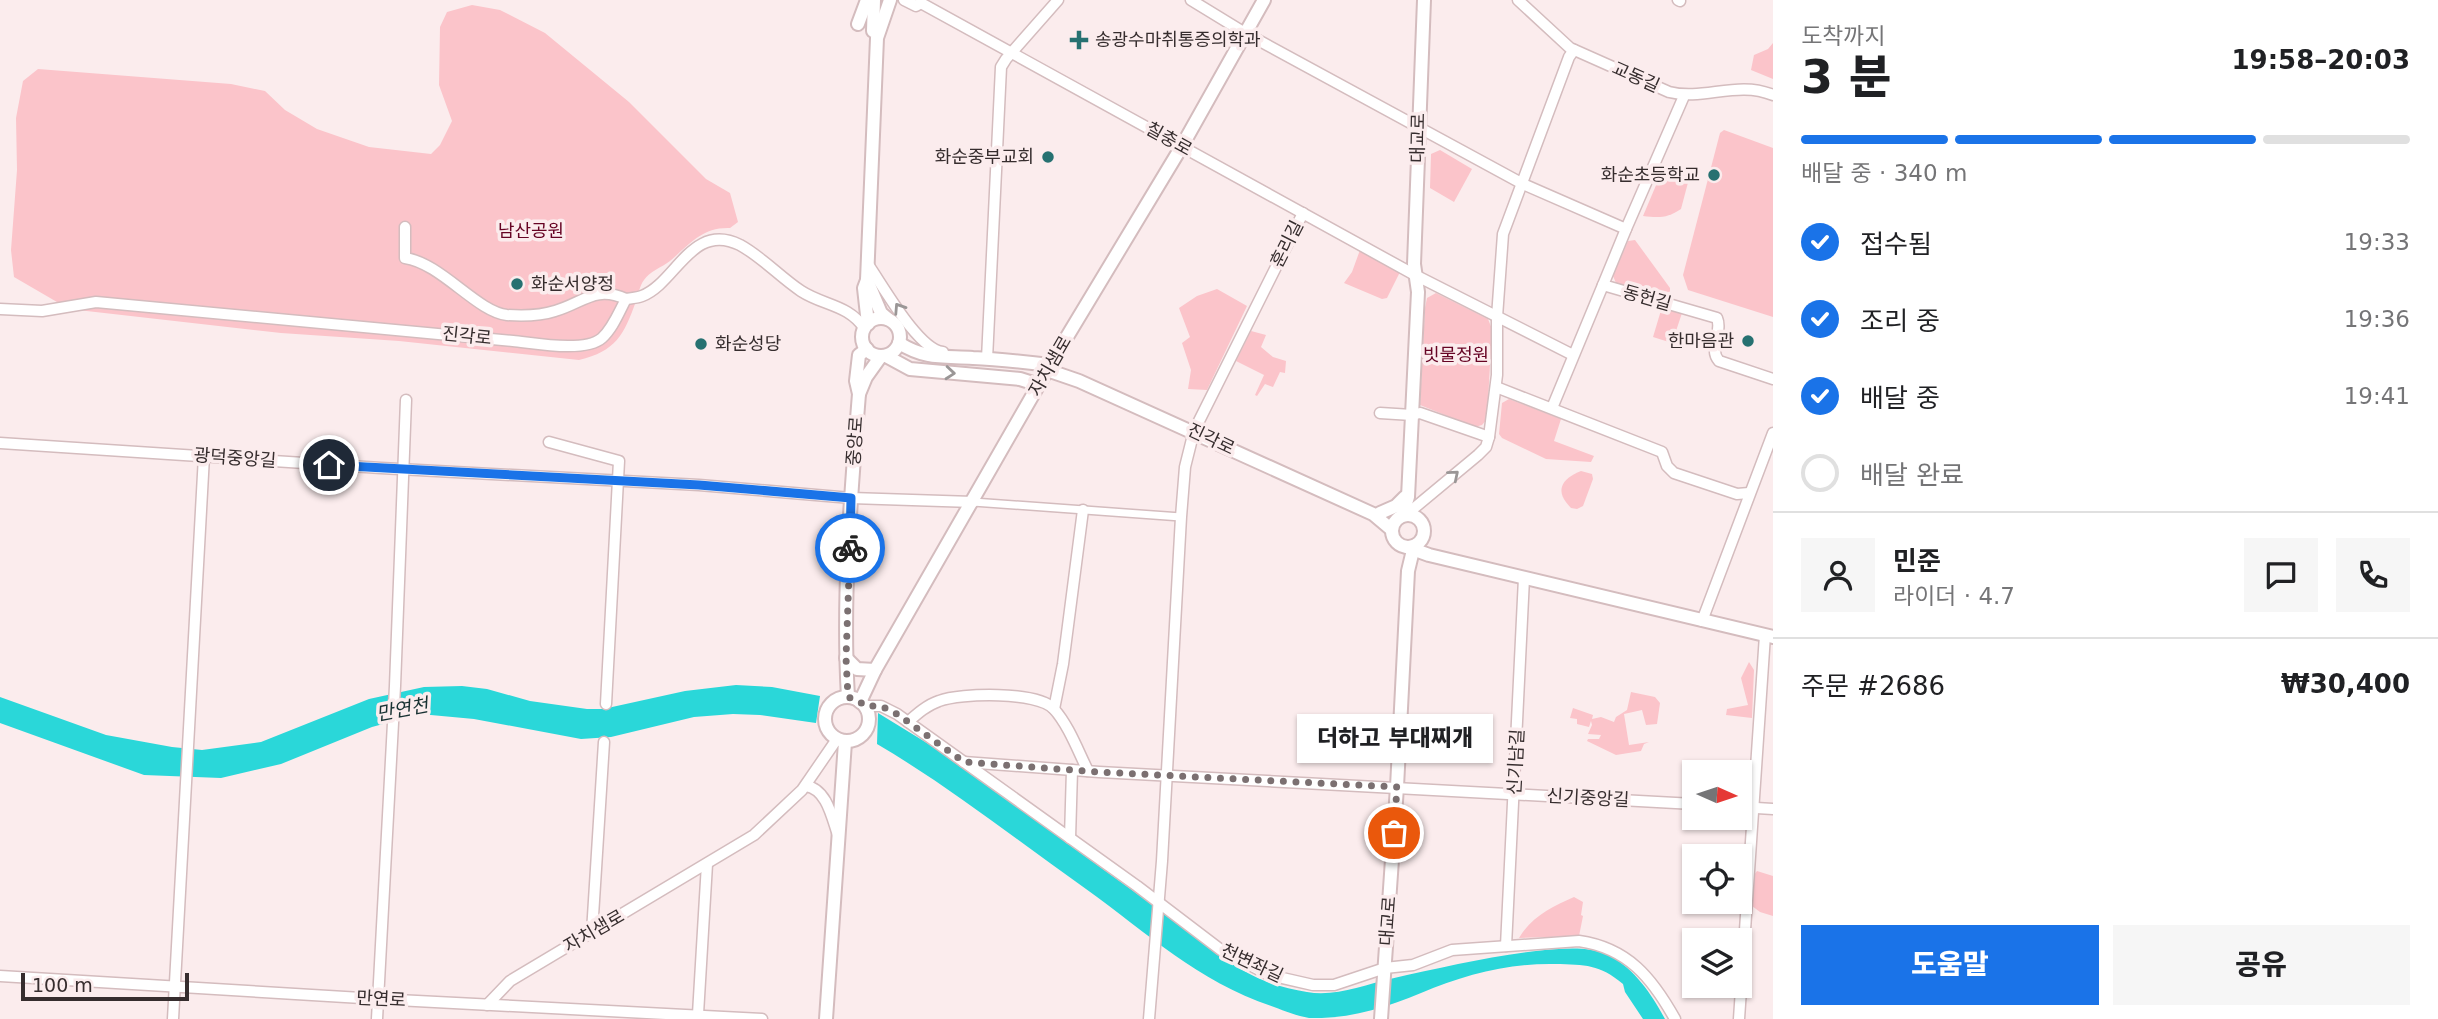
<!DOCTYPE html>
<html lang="ko">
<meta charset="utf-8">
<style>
body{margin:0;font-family:"DejaVu Sans","Noto Sans KR",sans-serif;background:#f6f6f6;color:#202124;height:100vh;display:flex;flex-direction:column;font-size:26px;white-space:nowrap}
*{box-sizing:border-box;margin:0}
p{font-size:23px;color:#757577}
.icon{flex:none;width:38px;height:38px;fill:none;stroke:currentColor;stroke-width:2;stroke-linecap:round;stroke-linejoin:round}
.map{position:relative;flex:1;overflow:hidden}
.drawer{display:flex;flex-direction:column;background:#fff;width:665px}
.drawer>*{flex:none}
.needle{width:46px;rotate:93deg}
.tools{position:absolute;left:1682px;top:760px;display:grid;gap:14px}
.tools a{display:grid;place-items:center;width:70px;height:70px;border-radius:0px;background:#fff;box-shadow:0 2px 5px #0004;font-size:35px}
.scale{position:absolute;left:21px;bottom:18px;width:168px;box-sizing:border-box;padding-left:7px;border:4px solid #362d2e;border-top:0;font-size:19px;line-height:24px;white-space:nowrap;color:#362d2e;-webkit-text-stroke:5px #fbeced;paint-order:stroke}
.pin{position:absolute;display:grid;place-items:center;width:60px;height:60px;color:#fff;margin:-30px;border:4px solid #fff;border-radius:50%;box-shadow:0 2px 7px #0007}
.courier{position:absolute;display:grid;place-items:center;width:70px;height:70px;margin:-35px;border:5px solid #1a73e8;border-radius:50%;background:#fff;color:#222;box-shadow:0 2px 9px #0007}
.bubble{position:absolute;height:49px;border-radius:0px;background:#fff;box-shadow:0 2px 5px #0004;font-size:23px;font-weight:800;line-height:49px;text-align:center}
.overview em{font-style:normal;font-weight:800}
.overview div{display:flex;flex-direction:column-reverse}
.overview{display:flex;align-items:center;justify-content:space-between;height:119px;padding:0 28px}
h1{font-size:46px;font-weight:800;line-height:52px}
.bar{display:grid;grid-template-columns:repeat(4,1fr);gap:10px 7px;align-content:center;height:84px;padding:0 28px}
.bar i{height:9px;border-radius:5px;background:#e0e0e0}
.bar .active{background:#1a73e8}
.bar p{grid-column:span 4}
.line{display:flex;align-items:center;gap:18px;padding:0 28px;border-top:2px solid #e0e0e0}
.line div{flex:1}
.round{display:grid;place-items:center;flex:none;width:74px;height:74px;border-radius:0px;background:#f6f6f6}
ol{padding:0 28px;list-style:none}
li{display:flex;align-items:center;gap:21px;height:77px}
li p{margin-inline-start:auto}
li .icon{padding:7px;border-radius:50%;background:#1a73e8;color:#fff;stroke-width:4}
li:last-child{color:#757577}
li i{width:38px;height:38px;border:4px solid #e0e0e0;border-radius:50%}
.primary-button{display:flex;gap:14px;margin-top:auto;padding:14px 28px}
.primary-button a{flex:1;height:80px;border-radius:0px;background:#1a73e8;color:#fff;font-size:28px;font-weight:800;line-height:80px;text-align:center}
.primary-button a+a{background:#f6f6f6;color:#202124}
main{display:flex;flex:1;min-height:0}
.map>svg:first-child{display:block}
.green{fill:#fbc4ca}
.water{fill:#2ad7d9}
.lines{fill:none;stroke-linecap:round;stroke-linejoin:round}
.pedestrian-casing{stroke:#d4bcbe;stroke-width:10}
.minor-casing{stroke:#d4bcbe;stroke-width:13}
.tertiary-casing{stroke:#d4bcbe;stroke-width:16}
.pedestrian{stroke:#fff;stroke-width:7}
.minor{stroke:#fff;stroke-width:10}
.tertiary{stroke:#fff;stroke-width:12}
.oneway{stroke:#9a9696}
.done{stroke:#7b7071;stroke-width:7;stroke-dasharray:0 12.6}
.route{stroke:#1a73e8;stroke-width:9}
.poi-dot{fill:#267171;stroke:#fbeced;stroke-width:2.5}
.labels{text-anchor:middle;stroke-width:7;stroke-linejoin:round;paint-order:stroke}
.poi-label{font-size:18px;fill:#362d2e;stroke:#fbeced;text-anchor:start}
.street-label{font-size:18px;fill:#362d2e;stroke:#fbeced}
.park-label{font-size:18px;fill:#660424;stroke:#fbeced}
.water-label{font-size:19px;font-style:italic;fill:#193233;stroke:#fbeced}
</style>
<main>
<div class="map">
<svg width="1773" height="1019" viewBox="0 0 1773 1019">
<rect width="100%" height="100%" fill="#fbeced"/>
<g class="green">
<path d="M472,5L500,10L545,33L629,102L706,179L730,193L738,222L730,228C702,227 690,244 670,261C662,267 649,272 644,280C640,285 638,295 636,301C624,335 616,351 579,360L399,341L281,333L69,309L14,277L11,250L17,170L16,118L23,81L38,69L231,84L265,91L285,110L317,129L369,147L431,154L440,145L452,121L439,85L440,27L447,12Z"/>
<polygon points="1773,43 1773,79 1751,70 1754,55 1768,49"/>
<polygon points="1724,130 1773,148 1773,317 1688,290 1683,275 1720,133"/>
<polygon points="1440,150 1472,169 1454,202 1430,188 1431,154"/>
<path d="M1665,164L1690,175L1681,209C1668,218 1659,218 1643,216Z"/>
<polygon points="1635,240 1670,288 1670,295 1667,297 1616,283 1613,276 1628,241"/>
<polygon points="1360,250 1400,272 1387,298 1382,299 1344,283 1352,272"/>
<polygon points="1217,289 1247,306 1207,390 1188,389 1191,370 1182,343 1190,337 1179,308 1197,296"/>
<polygon points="1436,293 1488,319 1492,329 1487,419 1482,425 1475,427 1420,405 1425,308 1427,298"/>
<polygon points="1662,307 1682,313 1672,343 1653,337"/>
<polygon points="1251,331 1266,335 1261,347 1273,357 1286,361 1285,373 1280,372 1273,387 1265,384 1257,396 1255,395 1264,375 1236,361"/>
<polygon points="1509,399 1561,419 1554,441 1594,456 1591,462 1546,459 1502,438 1499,434 1502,403"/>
<path d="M1581,471L1592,474L1593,479L1583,506L1577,509L1571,508C1554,491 1561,479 1581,471Z"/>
<polygon points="1749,662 1754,670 1752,718 1726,715 1727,709 1748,705 1741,678"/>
<polygon points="1631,692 1655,697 1660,703 1657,724 1646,725 1642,710 1624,714 1629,745 1649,742 1644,744 1641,751 1616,755 1587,741 1588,739 1599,739 1601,735 1588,734 1592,725 1591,721 1589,727 1577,724 1577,719 1570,718 1573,708 1593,715 1592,719 1601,717 1614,722 1616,717 1627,710"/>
<polygon points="1757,871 1773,876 1773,916 1760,912 1752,906 1754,875"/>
<path d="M1574,897L1583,902L1581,915L1583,916L1579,936L1519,938C1532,916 1552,907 1574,897Z"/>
</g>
<g class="water">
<polygon points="736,685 772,687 820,696 816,723 760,715 733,714 694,717 611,737 581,739 474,719 420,714 372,727 281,764 221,778 144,775 0,723 0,697 106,735 172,747 202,750 261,742 369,699 424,687 462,686 487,689 530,701 587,709 603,709 685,691"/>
<path d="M878,713L940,751L1212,948C1238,972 1272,987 1307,992C1335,997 1364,985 1390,979C1439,968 1487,957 1536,951C1561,949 1587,945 1610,956C1635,969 1652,995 1665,1019H1643L1625,992L1623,984C1599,964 1586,965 1555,964C1508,963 1464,975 1421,993C1385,1008 1350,1019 1309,1018C1297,1016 1285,1011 1274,1007C1197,981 1150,935 1086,889C1017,840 950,787 877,744Z"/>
</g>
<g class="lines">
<g class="pedestrian-casing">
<polyline id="pedestrian" points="973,502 1181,517"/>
</g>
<g class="minor-casing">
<g id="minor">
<polyline points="904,0 916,6 921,3"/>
<path d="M1191,0L1245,33L1523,184L1626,229L1603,285L1717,318C1723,332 1708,349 1719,361L1773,379"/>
<path d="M1518,0L1570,48L1669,92C1704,101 1737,80 1773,95"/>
<polyline points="1678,0 1680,1"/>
<polyline points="921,3 1415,275 1573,355"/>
<path d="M405,227V258C441,263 477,312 507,315C523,316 540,316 555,311C583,303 595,285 626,299"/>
<polyline points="1626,229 1684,96"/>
<path d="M867,263C882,284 918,350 943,352"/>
<path d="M0,309L42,311L96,302L513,341C534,343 585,353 602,338C613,328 619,312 626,299C631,298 637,298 642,296C676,283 692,221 740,245C762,257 780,277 801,291C824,306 848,304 865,329"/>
<polyline points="987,359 1001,67 1006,59 1058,0"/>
<polyline points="1496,387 1662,452 1667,466 1674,473 1737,494 1749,493"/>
<polyline points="1552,408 1603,285"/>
<polyline points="1380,413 1412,415 1420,413 1489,437"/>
<polyline points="549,442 619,461 606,704"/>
<polyline points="0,443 381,468 699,485 851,498 973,502"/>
<polyline points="1413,509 1478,455 1486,447 1489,437 1497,375 1497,317 1503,234 1569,57 1574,50"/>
<polyline points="1702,621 1773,433"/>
<path d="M865,706H881L897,714L1137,886L1221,950L1269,975L1313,985H1334L1385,968L1413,965L1452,950L1579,941C1628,948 1652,978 1675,1019"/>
<polyline points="1054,709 1063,664 1083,510"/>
<path d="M908,722C917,714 927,705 939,701C961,693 1037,691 1054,709C1069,726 1078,751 1088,771"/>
<polyline points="964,762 1099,772 1694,804"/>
<path d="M806,786C827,789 832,818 838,835"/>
<polyline points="1740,807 1773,809"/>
<polyline points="1070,838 1072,770"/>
<polyline points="592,932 604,742"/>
<polyline points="1506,946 1524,578"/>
<polyline points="0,976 378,999 762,1019"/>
<polyline points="487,1005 510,981 754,835 802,790 837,739"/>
<polyline points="698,1014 707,864"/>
<polyline points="173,1019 204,456"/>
<polyline points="377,1019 395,686 406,400"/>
<polyline points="1149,1019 1162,861 1181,517 1185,467 1194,431 1303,213"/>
<polyline points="1739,1019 1765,635"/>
</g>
</g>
<g class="tertiary-casing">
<g id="tertiary">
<polyline points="858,24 867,0"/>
<polyline points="873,31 874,0"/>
<polyline points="867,280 881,313 888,319"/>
<circle cx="881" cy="337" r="19"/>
<polyline points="868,324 864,288 867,280 877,38 890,0"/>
<path d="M899,343C926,360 944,356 973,358C999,359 1025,362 1050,365"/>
<polyline points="886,356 910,369 1020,379 1039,385"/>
<polyline points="1047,370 1079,381 1373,514 1392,530"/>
<polyline points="859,394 866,377 881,356"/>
<polyline points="1380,513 1396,506 1405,497"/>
<circle cx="1408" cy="531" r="16"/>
<polyline points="1402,516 1408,497 1418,292 1414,264 1424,0"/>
<polyline points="1407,547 1429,555 1773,637"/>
<polyline points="846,658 857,669 875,670"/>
<path d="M848,697C842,597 851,494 859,394L856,381L859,355L867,349"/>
<circle cx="847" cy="719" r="22"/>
<polyline points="860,702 875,670 1050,365 1182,146 1264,0"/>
<polyline points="826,1019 845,742"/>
<polyline points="1381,1019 1397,787 1408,571 1414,546"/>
</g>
</g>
<use href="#pedestrian" class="pedestrian"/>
<use href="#minor" class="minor"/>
<use href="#tertiary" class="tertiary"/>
</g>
<defs><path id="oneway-chevron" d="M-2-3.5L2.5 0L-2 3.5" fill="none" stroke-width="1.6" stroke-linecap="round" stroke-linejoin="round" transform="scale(1.75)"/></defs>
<g class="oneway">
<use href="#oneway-chevron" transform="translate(899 308) rotate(-123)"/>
<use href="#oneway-chevron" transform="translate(950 373) rotate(5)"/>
<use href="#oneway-chevron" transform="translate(1454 475) rotate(-40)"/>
</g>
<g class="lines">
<polyline class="done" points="850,548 846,658 848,697 860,702 865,706 881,706 897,714 964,762 1098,772 1397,787 1394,833"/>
<polyline class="route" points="329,465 699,485 851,498 850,548"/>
</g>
<g class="poi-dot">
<path d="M1075.5 29.5h7v7h7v7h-7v7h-7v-7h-7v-7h7z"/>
<circle cx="1048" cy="157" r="7"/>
<circle cx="1714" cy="175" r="7"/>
<circle cx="517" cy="284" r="7"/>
<circle cx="1748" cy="341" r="7"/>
<circle cx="701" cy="344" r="7"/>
</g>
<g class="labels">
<g class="poi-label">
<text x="1095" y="46">송광수마취통증의학과</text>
<text x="1034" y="163" text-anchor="end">화순중부교회</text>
<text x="1700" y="181" text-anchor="end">화순초등학교</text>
<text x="531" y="290">화순서양정</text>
<text x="1734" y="347" text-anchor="end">한마음관</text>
<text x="715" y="350">화순성당</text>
</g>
<g class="street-label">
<text transform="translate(1636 77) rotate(24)" y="6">교동길</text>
<text transform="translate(1418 138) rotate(-89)" y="6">대교로</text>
<text transform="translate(1169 139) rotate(29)" y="6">칠충로</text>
<text transform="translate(1287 244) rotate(-63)" y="6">훈리길</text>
<text transform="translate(1647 298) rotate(16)" y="6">동헌길</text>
<text transform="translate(467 336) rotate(6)" y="6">진각로</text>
<text transform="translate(1050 366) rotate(-60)" y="6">자치샘로</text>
<text transform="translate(1211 439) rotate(25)" y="6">진각로</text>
<text transform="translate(855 441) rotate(-86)" y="6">중앙로</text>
<text transform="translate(235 458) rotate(4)" y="6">광덕중앙길</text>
<text transform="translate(1516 762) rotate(-87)" y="6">신기남길</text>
<text transform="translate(1588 798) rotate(3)" y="6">신기중앙길</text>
<text transform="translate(1388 921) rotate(-86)" y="6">대교로</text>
<text transform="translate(594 931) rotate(-30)" y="6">자치샘로</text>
<text transform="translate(1252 963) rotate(25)" y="6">천변좌길</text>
<text transform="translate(381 999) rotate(3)" y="6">만연로</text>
</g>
<g class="park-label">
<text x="531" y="237">남산공원</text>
<text x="1456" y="361">빗물정원</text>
</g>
<g class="water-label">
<text transform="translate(402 709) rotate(-11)" y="7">만연천</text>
</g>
</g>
</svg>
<div class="tools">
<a><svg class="needle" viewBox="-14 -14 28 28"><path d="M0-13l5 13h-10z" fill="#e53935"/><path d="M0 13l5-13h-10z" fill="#757577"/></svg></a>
<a><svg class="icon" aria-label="locate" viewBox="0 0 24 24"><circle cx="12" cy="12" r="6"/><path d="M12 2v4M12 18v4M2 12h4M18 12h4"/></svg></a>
<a><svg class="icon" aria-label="layers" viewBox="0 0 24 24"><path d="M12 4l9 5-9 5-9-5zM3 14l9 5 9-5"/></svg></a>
</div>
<div class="scale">100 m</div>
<div class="pin" style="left:1394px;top:833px;background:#ea580c"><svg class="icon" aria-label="bag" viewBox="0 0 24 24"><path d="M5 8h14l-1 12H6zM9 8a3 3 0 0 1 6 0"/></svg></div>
<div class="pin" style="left:329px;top:465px;background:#1f2937"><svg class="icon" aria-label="home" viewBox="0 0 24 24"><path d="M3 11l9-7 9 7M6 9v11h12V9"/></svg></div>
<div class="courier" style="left:850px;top:548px"><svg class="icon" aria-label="bike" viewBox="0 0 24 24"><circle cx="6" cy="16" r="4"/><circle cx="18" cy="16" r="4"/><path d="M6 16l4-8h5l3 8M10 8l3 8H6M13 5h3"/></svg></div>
<div class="bubble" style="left:1297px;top:714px;width:196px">더하고 부대찌개</div>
</div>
<section class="drawer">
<div class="overview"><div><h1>3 분</h1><p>도착까지</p></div><em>19:58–20:03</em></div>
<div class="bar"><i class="active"></i><i class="active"></i><i class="active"></i><i></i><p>배달 중 · 340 m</p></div>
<ol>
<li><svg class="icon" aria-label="check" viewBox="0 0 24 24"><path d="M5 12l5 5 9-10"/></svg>접수됨<p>19:33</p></li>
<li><svg class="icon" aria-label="check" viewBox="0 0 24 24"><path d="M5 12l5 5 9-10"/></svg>조리 중<p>19:36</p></li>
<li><svg class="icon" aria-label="check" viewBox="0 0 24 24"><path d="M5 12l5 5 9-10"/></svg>배달 중<p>19:41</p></li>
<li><i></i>배달 완료</li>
</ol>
<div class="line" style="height:126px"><a class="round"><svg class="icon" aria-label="person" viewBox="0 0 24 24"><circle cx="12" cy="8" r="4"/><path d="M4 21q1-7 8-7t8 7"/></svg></a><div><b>민준</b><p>라이더 · 4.7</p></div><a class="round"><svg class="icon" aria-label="chat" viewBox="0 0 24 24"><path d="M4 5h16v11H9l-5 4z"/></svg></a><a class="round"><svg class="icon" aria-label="phone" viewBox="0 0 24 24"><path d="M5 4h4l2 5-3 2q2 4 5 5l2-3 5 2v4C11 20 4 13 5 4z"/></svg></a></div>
<div class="line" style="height:91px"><div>주문 #2686</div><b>₩30,400</b></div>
<div class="primary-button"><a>도움말</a><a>공유</a></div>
</section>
</main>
